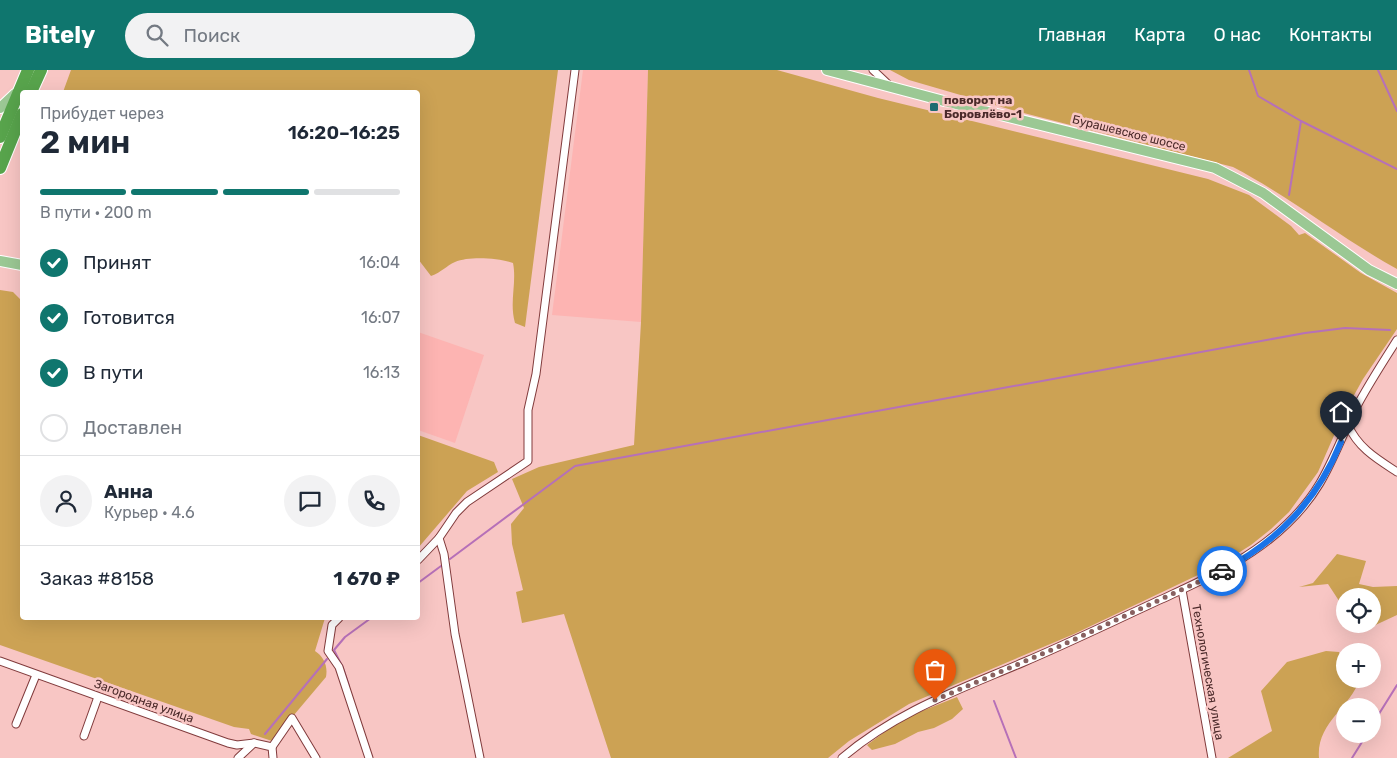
<!DOCTYPE html>
<html lang="ru">
<meta charset="utf-8">
<style>
body{margin:0;font-family:Rubik,sans-serif;background:#f2f2f3;color:#1f2937;height:100vh;display:flex;flex-direction:column;font-size:19px;white-space:nowrap}
*{box-sizing:border-box;margin:0}
p{font-size:16px;color:#747a83}
.icon{flex:none;width:28px;height:28px;fill:none;stroke:currentColor;stroke-width:2;stroke-linecap:round;stroke-linejoin:round}
.map{position:relative;flex:1;overflow:hidden}
.drawer{position:absolute;left:20px;top:20px;width:400px;height:530px;display:flex;flex-direction:column;background:#fff;border-radius:5px;box-shadow:0 5px 20px #0002}
.drawer>*{flex:none}
.buttons{position:absolute;left:1336px;top:518px;display:grid;gap:10px}
.buttons a{display:grid;place-items:center;width:45px;height:45px;border-radius:50%;background:#fff;box-shadow:0 5px 20px #0002;font-size:25px}
.pin{position:absolute;display:grid;place-items:center;width:42px;height:42px;color:#fff;margin:-51px -21px;border-radius:50% 50% 50% 0;rotate:-45deg;box-shadow:0 0 5px #0007}
.pin .icon{rotate:45deg}
.courier{position:absolute;display:grid;place-items:center;width:50px;height:50px;margin:-25px;border:4px solid #1a73e8;border-radius:50%;background:#fff;color:#222;box-shadow:0 1px 6px #0007}
.overview em{font-style:normal;font-weight:600}
.overview div{display:flex;flex-direction:column-reverse}
.overview{display:flex;align-items:center;justify-content:space-between;height:85px;padding:0 20px}
h1{font-size:32px;font-weight:600;line-height:38px}
.bar{display:grid;grid-template-columns:repeat(4,1fr);gap:8px 5px;align-content:center;height:60px;padding:0 20px}
.bar i{height:6px;border-radius:4px;background:#e0e1e3}
.bar .on{background:#0f766e}
.bar p{grid-column:span 4}
.line{display:flex;align-items:center;gap:12px;padding:0 20px;border-top:1px solid #e0e1e3}
.line div{flex:1}
.round{display:grid;place-items:center;flex:none;width:52px;height:52px;border-radius:26px;background:#f2f2f3}
ol{padding:0 20px;list-style:none}
li{display:flex;align-items:center;gap:15px;height:55px}
li p{margin-inline-start:auto}
li .icon{padding:5px;border-radius:50%;background:#0f766e;color:#fff;stroke-width:4}
li:last-child{color:#747a83}
li i{width:28px;height:28px;border:2px solid #e0e1e3;border-radius:50%}
header{display:flex;align-items:center;gap:30px;box-sizing:border-box;height:70px;padding:0 25px;background:#0f766e;color:#fff}
header strong{font-size:24px}
nav{display:flex;gap:28px;margin-inline-start:auto;font-size:18px}
.search{width:350px;height:45px;background:#f2f2f3;display:flex;align-items:center;gap:12px;box-sizing:border-box;padding:0 18px;border-radius:28px;color:#747a83;font-size:19px}
.map>svg:first-child{display:block}
.built{fill:#fdb4b2}
.green{fill:#cca254}
.lines{fill:none;stroke-linecap:round;stroke-linejoin:round}
.stream{stroke:#b670b8;stroke-width:2}
.street-casing{stroke:#813b3c;stroke-width:9}
.primary-casing{stroke:#fff;stroke-width:12}
.highway-casing{stroke:#fff;stroke-width:14}
.street{stroke:#fff;stroke-width:7}
.primary{stroke:#9bc894;stroke-width:10}
.highway{stroke:#58a44c;stroke-width:12}
.done{stroke:#886160;stroke-width:5;stroke-dasharray:0 9}
.route{stroke:#1a73e8;stroke-width:6}
.poi-dot{fill:#1f6b70;stroke:#f8c6c4;stroke-width:2}
.labels{text-anchor:middle;stroke-width:5;stroke-linejoin:round;paint-order:stroke}
.poi-label{font-size:12px;font-weight:bold;fill:#4b2a2a;stroke:#f8c6c4;text-anchor:start}
.street-label{font-size:12px;fill:#4b2a2a;stroke:#f8c6c4}
</style>
<header>
<strong>Bitely</strong>
<div class="search"><svg class="icon" aria-label="search" viewBox="0 0 24 24"><circle cx="10" cy="10" r="6"/><path d="M15 15l6 6"/></svg>Поиск</div>
<nav><a>Главная</a><a>Карта</a><a>О нас</a><a>Контакты</a></nav>
</header>
<div class="map">
<svg width="1397" height="688" viewBox="0 0 1397 688">
<rect width="100%" height="100%" fill="#f8c6c4"/>
<g class="built">
<polygon points="583,0 648,0 641,252 552,245"/>
<polygon points="418,262 484,285 455,373 418,360"/>
</g>
<g class="green">
<path d="M71,0H558L525,257L515,253C509,232 517,213 513,193C499,188 469,186 455,192C446,196 442,202 431,206L418,189V22H63Z"/>
<polygon points="648,0 777,0 878,28 1208,109 1249,125 1291,156 1299,165 1305,163 1361,203 1397,223 1397,259 1363,309 1343,345 1318,402 1289,442 1271,459 1251,475 1219,495 1074,564 909,634 849,671 828,688 611,688 564,544 522,553 516,522 523,520 512,474 511,454 524,438 512,409 539,397 634,375 641,252"/>
<path d="M890,0H1397V199C1341,168 1290,127 1233,97L1012,40L909,10Z"/>
<path d="M0,220L13,222L22,231V548H325L315,581C324,587 328,596 326,607L272,671L251,664L249,659L234,657L0,575Z"/>
<polygon points="418,365 494,392 498,402 467,421 418,478"/>
<polygon points="1337,484 1366,491 1359,514 1373,517 1397,516 1397,545 1369,558 1357,554 1372,554 1372,526 1345,526 1345,540 1328,514 1299,517 1313,513"/>
<path d="M1326,581L1339,582L1345,594V609H1360C1350,638 1316,653 1319,688H1228L1272,661L1261,621L1287,592Z"/>
<polygon points="957,627 963,639 952,649 934,658 918,662 895,674 872,680 867,675 902,649"/>
</g>
<g class="lines">
<g class="stream">
<polyline points="1249,0 1258,26 1301,51 1397,99"/>
<polyline points="1378,0 1397,41"/>
<polyline points="1289,125 1301,51"/>
<polyline points="450,489 575,396 1305,263 1345,258 1390,260"/>
<polyline points="418,513 441,496"/>
<polyline points="349,616 343,598 334,580 345,567 371,548"/>
<polyline points="994,631 1016,688"/>
<polyline points="1372,655 1397,615"/>
<polyline points="265,664 327,589"/>
<polyline points="1352,688 1367,664"/>
</g>
<g class="street-casing">
<g id="street">
<polyline points="873,0 889,15"/>
<path d="M1348,355C1358,378 1377,389 1397,402"/>
<polyline points="418,490 439,468"/>
<polyline points="1182,520 1212,688"/>
<polyline points="339,548 332,555 328,581 339,597 369,688"/>
<polyline points="0,591 228,673 237,675 254,673 272,677 273,688"/>
<polyline points="16,654 36,605"/>
<polyline points="84,666 98,627"/>
<polyline points="272,677 292,648 316,688"/>
<polyline points="238,688 254,673"/>
<polyline points="480,688 455,564 444,484 439,468 456,443 467,432 528,391 528,340 536,304 575,0"/>
<path d="M842,688C895,642 961,619 1024,592C1071,572 1116,550 1162,529C1207,508 1251,489 1287,454C1326,417 1333,384 1356,338C1368,315 1383,292 1397,270"/>
</g>
</g>
<g class="primary-casing">
<g id="primary">
<polyline points="827,0 940,30 1215,98 1263,123 1369,200 1397,214"/>
<polyline points="0,38 15,24"/>
<polyline points="0,191 22,195"/>
</g>
</g>
<g class="highway-casing">
<g id="highway">
<polyline points="31,22 41,0"/>
<polyline points="0,67 28,0"/>
<polyline points="0,98 22,44"/>
</g>
</g>
<use href="#street" class="street"/>
<use href="#primary" class="primary"/>
<use href="#highway" class="highway"/>
</g>
<g class="lines">
<polyline class="done" points="935,630 1058,577 1222,501"/>
<path class="route" d="M1222,501C1278,471 1317,431 1341,372"/>
</g>
<rect class="poi-dot" x="929" y="32" width="10" height="10" rx="2.5"/>
<g class="labels">
<g class="poi-label">
<text x="944" y="34">поворот на<tspan x="944" dy="14">Боровлёво-1</tspan></text>
</g>
<g class="street-label">
<text transform="translate(1129 63) rotate(14)" y="4">Бурашевское шоссе</text>
<text transform="translate(1208 602) rotate(80)" y="4">Технологическая улица</text>
<text transform="translate(144 631) rotate(20)" y="4">Загородная улица</text>
</g>
</g>
</svg>
<div class="buttons">
<a><svg class="icon" aria-label="locate" viewBox="0 0 24 24"><circle cx="12" cy="12" r="6"/><path d="M12 2v4M12 18v4M2 12h4M18 12h4"/></svg></a>
<a>+</a>
<a>−</a>
</div>
<div class="pin" style="left:935px;top:630px;background:#ea580c"><svg class="icon" aria-label="bag" viewBox="0 0 24 24"><path d="M5 8h14l-1 12H6zM9 8a3 3 0 0 1 6 0"/></svg></div>
<div class="pin" style="left:1341px;top:372px;background:#1f2937"><svg class="icon" aria-label="home" viewBox="0 0 24 24"><path d="M3 11l9-7 9 7M6 9v11h12V9"/></svg></div>
<div class="courier" style="left:1222px;top:501px"><svg class="icon" aria-label="car" viewBox="0 0 24 24"><path d="M5 17H2v-5l4-1 3-4h7l3 4 3 1v5h-3M9 17h6M6 11h13"/><circle cx="7" cy="17" r="2"/><circle cx="17" cy="17" r="2"/></svg></div>
<section class="drawer">
<div class="overview"><div><h1>2 мин</h1><p>Прибудет через</p></div><em>16:20–16:25</em></div>
<div class="bar"><i class="on"></i><i class="on"></i><i class="on"></i><i></i><p>В пути · 200 m</p></div>
<ol>
<li><svg class="icon" aria-label="check" viewBox="0 0 24 24"><path d="M5 12l5 5 9-10"/></svg>Принят<p>16:04</p></li>
<li><svg class="icon" aria-label="check" viewBox="0 0 24 24"><path d="M5 12l5 5 9-10"/></svg>Готовится<p>16:07</p></li>
<li><svg class="icon" aria-label="check" viewBox="0 0 24 24"><path d="M5 12l5 5 9-10"/></svg>В пути<p>16:13</p></li>
<li><i></i>Доставлен</li>
</ol>
<div class="line" style="height:90px"><a class="round"><svg class="icon" aria-label="person" viewBox="0 0 24 24"><circle cx="12" cy="8" r="4"/><path d="M4 21q1-7 8-7t8 7"/></svg></a><div><b>Анна</b><p>Курьер · 4.6</p></div><a class="round"><svg class="icon" aria-label="chat" viewBox="0 0 24 24"><path d="M4 5h16v11H9l-5 4z"/></svg></a><a class="round"><svg class="icon" aria-label="phone" viewBox="0 0 24 24"><path d="M5 4h4l2 5-3 2q2 4 5 5l2-3 5 2v4C11 20 4 13 5 4z"/></svg></a></div>
<div class="line" style="height:65px"><div>Заказ #8158</div><b>1 670 ₽</b></div>
</section>
</div>
